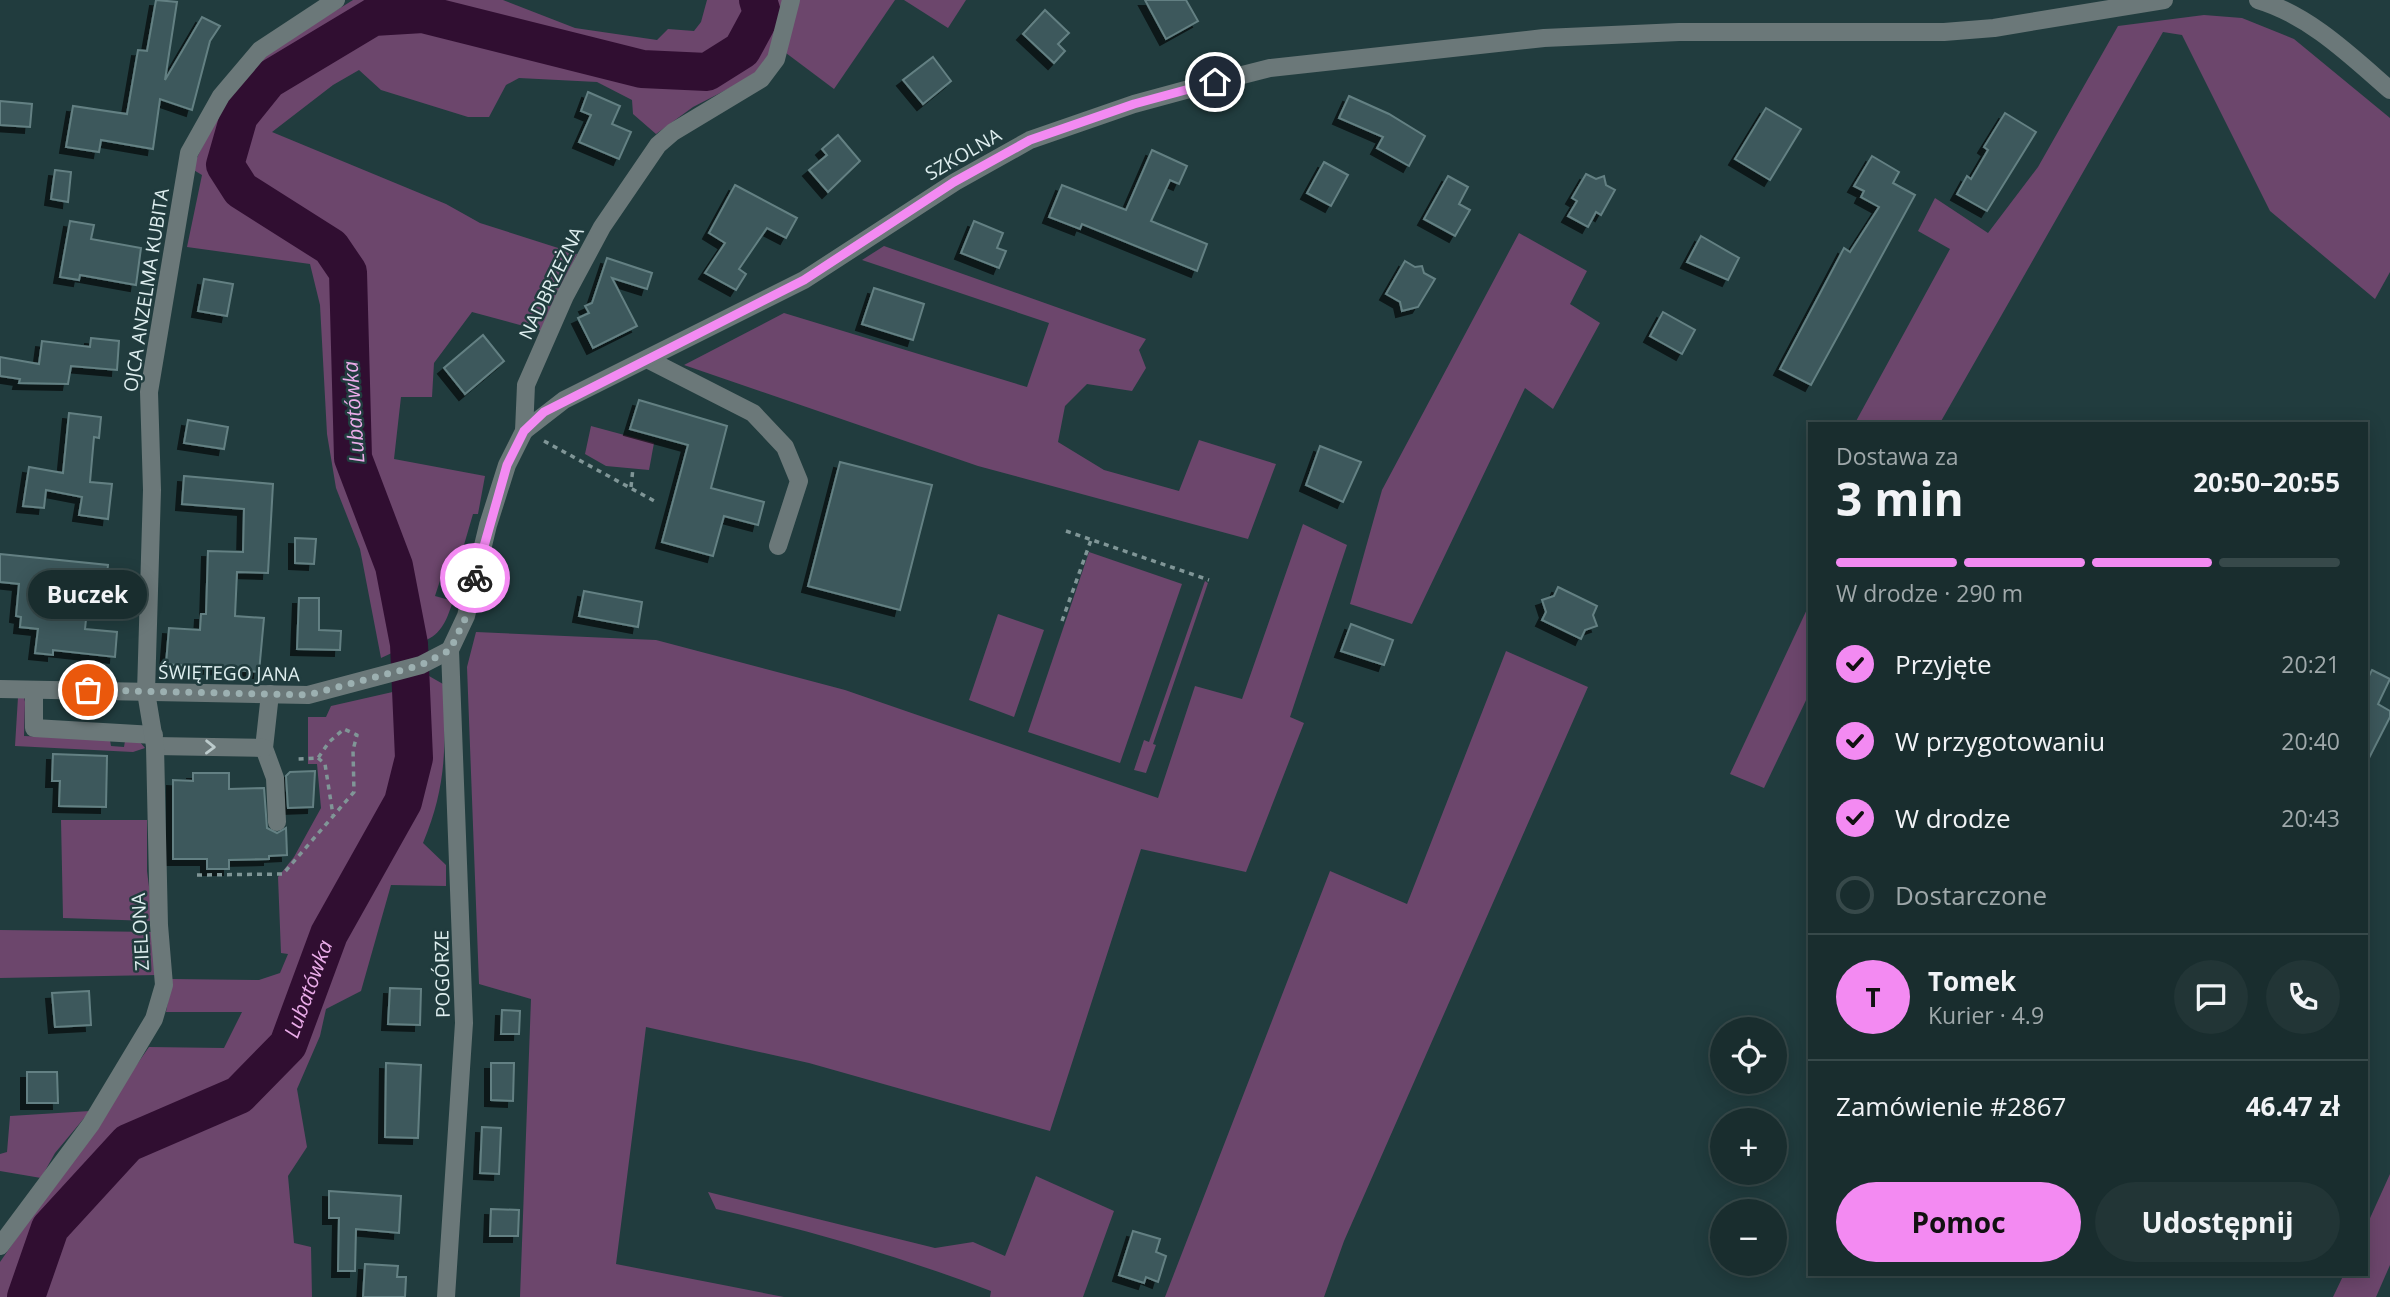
<!DOCTYPE html>
<html lang="pl">
<meta charset="utf-8">
<style>
body{margin:0;font-family:"Open Sans",sans-serif;background:#223536;color:#f1f3f6;height:100vh;display:flex;flex-direction:column;font-size:26px;white-space:nowrap}
*{box-sizing:border-box;margin:0}
p{font-size:23px;color:#9fa8aa}
.icon{flex:none;width:38px;height:38px;fill:none;stroke:currentColor;stroke-width:2;stroke-linecap:round;stroke-linejoin:round}
.map{position:relative;flex:1;overflow:hidden}
.panel{position:absolute;left:1808px;top:422px;width:560px;height:854px;display:flex;flex-direction:column;background:#192d2e;border-radius:0px;box-shadow:0 4px 18px #0003,0 0 0 2px #37494a}
.panel>*{flex:none}
.tools{position:absolute;left:1710px;top:1017px;display:grid;gap:14px}
.tools a{display:grid;place-items:center;width:77px;height:77px;border-radius:50%;background:#192d2e;box-shadow:0 4px 18px #0003,0 0 0 2px #37494a;font-size:35px}
.pin{position:absolute;display:grid;place-items:center;width:60px;height:60px;color:#fff;margin:-30px;border:4px solid #fff;border-radius:50%;box-shadow:0 2px 7px #0007}
.courier{position:absolute;display:grid;place-items:center;width:70px;height:70px;margin:-35px;border:5px solid #f38af2;border-radius:50%;background:#fff;color:#222;box-shadow:0 2px 9px #0007}
.bubble{position:absolute;height:49px;border-radius:24px;background:#192d2e;box-shadow:0 4px 18px #0003,0 0 0 2px #37494a;font-size:23px;font-weight:700;line-height:49px;text-align:center}
.summary em{font-style:normal;font-weight:700}
.summary div{display:flex;flex-direction:column-reverse}
.summary{display:flex;align-items:center;justify-content:space-between;height:119px;padding:0 28px}
h1{font-size:46px;font-weight:700;line-height:52px}
.bar{display:grid;grid-template-columns:repeat(4,1fr);gap:10px 7px;align-content:center;height:84px;padding:0 28px}
.bar i{height:9px;border-radius:5px;background:#37494a}
.bar .selected{background:#f38af2}
.bar p{grid-column:span 4}
.line{display:flex;align-items:center;gap:18px;padding:0 28px;border-top:2px solid #37494a}
.line div{flex:1}
.round{display:grid;place-items:center;flex:none;width:74px;height:74px;border-radius:37px;background:#223536}
ol{padding:0 28px;list-style:none}
li{display:flex;align-items:center;gap:21px;height:77px}
li p{margin-inline-start:auto}
li .icon{padding:7px;border-radius:50%;background:#f38af2;color:#111;stroke-width:4}
li:last-child{color:#9fa8aa}
li i{width:38px;height:38px;border:4px solid #37494a;border-radius:50%}
.primary-button{display:flex;gap:14px;margin-top:auto;padding:14px 28px}
.primary-button a{flex:1;height:80px;border-radius:42px;background:#f38af2;color:#111;font-size:28px;font-weight:700;line-height:80px;text-align:center}
.primary-button a+a{background:#223536;color:#f1f3f6}
.map>svg:first-child{display:block}
.green{fill:#6c466c}
.lines{fill:none;stroke-linecap:round;stroke-linejoin:round}
.river{stroke:#300e31;stroke-width:38}
.building{fill:#3d595b;stroke:#648083;stroke-width:2;filter:url(#shadow)}
.path{stroke:#809697;stroke-width:3.5;stroke-dasharray:5 5;stroke-linecap:butt}
.minor{stroke:#6b7879;stroke-width:18}
.oneway{stroke:#bccbcc}
.done{stroke:#9cb0b1;stroke-width:7;stroke-dasharray:0 12.6}
.route{stroke:#f38af2;stroke-width:9}
.labels{text-anchor:middle;stroke-width:5;stroke-linejoin:round;paint-order:stroke}
.street-label{font-size:19px;fill:#deeeef;stroke:#213c3e}
.water-label{font-size:21px;font-style:italic;fill:#eaace9;stroke:#213c3e}
</style>
<div class="map">
<svg width="2390" height="1297" viewBox="0 0 2390 1297">
<defs>
<filter id="shadow"><feDropShadow dx="-6" dy="6" stdDeviation="0" flood-color="#0009"/></filter>
</defs>
<rect width="100%" height="100%" fill="#213c3e"/>
<g class="green">
<path d="M353,0H503L575,28L657,40L668,29L694,31L701,22L707,0H783L773,53L757,74L693,107L656,134L633,114L632,100L597,82L519,78L506,85L489,117H468L381,90L359,70L333,85L272,132L446,204L480,223L577,254L542,331L472,312L434,363L432,397H401L394,459L485,476L478,514H473L459,562H446L435,596L453,601C446,622 441,636 419,643L407,579L371,477L363,435H346L354,482L385,567L402,632L394,652L381,658L360,549L336,488L327,434L320,305L310,264L187,247L202,175L192,169C212,124 239,77 278,45C300,27 329,16 353,0Z"/>
<polygon points="798,0 895,0 834,89 786,53"/>
<polygon points="904,0 966,0 948,28"/>
<polygon points="2204,15 2242,18 2294,39 2390,118 2390,272 2375,299 2270,211 2182,35 2163,32 1940,423 1855,423 1950,249 1918,231 1935,198 1988,233 2038,167 2118,26"/>
<polygon points="1519,233 1587,271 1570,304 1600,323 1553,409 1525,388 1412,624 1350,604 1382,490"/>
<polygon points="884,246 1146,339 1139,350 1146,368 1132,391 1087,384 1065,406 1058,442 1104,470 1179,491 1199,440 1276,464 1248,539 978,466 684,365 784,313 1027,387 1049,323 862,260"/>
<polygon points="591,426 654,443 649,470 606,466 585,454"/>
<polygon points="1303,524 1347,545 1290,717 1304,723 1246,872 1141,849 1050,1131 809,1063 646,1027 616,1264 784,1297 520,1297 531,999 479,984 467,667 476,632 656,640 845,690 1158,798 1195,686 1242,699"/>
<polygon points="1089,552 1182,584 1120,763 1028,732"/>
<polygon points="1205,581 1208,583 1153,744 1156,745 1146,773 1134,770 1144,740 1149,742"/>
<polygon points="1809,605 1809,694 1764,788 1730,774"/>
<polygon points="998,614 1044,630 1014,717 969,700"/>
<polygon points="1506,651 1588,687 1344,1241 1324,1297 1165,1297 1330,871 1407,904"/>
<path d="M429,676L443,684C446,744 447,786 423,843L446,865V886L391,885L361,991L326,1009L320,1036L297,1089L307,1147L288,1176L294,1243L311,1247L312,1297H0V1262L149,1047L224,1048L242,1012H166L172,979L259,980L280,973L288,954L281,953L278,877L294,857L321,808L317,764H308V717H326L331,706L397,691L402,757L389,809L322,923L305,974L323,979L329,953C357,900 413,828 421,771C426,741 423,710 423,680Z"/>
<polygon points="18,697 24,697 25,702 24,736 110,740 111,746 124,747 125,741 139,741 145,748 133,752 15,746"/>
<polygon points="61,820 147,820 147,871 153,918 150,921 63,918"/>
<polygon points="0,930 155,932 157,975 0,978"/>
<polygon points="90,1111 55,1153 41,1178 0,1171 0,1154 7,1152 10,1116"/>
<polygon points="2390,1174 2390,1265 2376,1297 2333,1297 2344,1274 2366,1274 2366,1227"/>
<path d="M1036,1176L1114,1211L1083,1297H990L991,1291C902,1257 809,1230 716,1209L708,1192L935,1248L973,1242L1005,1256Z"/>
</g>
<g class="lines">
<path class="river" id="s1" d="M26,1297L50,1228L128,1143L239,1095L288,1045L329,934L403,802L414,758L409,644L394,566L353,458L348,272L331,247L241,190L225,165L239,116L268,80L373,17L423,14L642,69L707,72L742,50L762,13L758,0"/>
</g>
<g class="building">
<polygon points="156,0 177,2 165,80 202,17 220,26 210,41 192,110 160,99 153,149 101,140 99,152 66,147 73,106 127,114 138,50 147,51"/>
<polygon points="1145,0 1186,0 1198,21 1166,39"/>
<polygon points="1045,10 1069,33 1058,44 1065,51 1054,63 1023,34"/>
<polygon points="933,57 951,81 923,104 903,80"/>
<polygon points="588,92 620,106 612,124 631,132 619,159 579,142 591,115 581,111"/>
<polygon points="1349,96 1389,114 1425,136 1409,166 1377,148 1383,137 1339,118"/>
<polygon points="0,101 32,104 30,127 0,125"/>
<polygon points="1766,108 1801,129 1770,180 1735,159"/>
<polygon points="2005,113 2036,132 1987,211 1957,194 1967,176 1971,179 1988,150 1984,147"/>
<polygon points="838,135 860,161 828,192 809,170 827,155 822,149"/>
<polygon points="1152,150 1187,166 1179,184 1170,180 1151,221 1207,244 1197,271 1082,224 1080,229 1049,217 1062,185 1126,210"/>
<polygon points="1872,156 1899,172 1893,183 1915,195 1811,385 1780,369 1844,248 1850,252 1879,207 1861,197 1864,191 1854,186"/>
<polygon points="1324,162 1348,175 1331,206 1307,193"/>
<polygon points="55,170 71,172 68,202 51,199"/>
<polygon points="1586,174 1596,179 1604,176 1606,185 1615,190 1601,215 1596,212 1588,227 1568,216 1577,201 1572,198"/>
<polygon points="1448,176 1468,187 1459,204 1470,210 1455,236 1424,219"/>
<polygon points="735,185 797,218 786,238 767,228 739,269 746,274 736,290 705,273 725,243 709,233"/>
<polygon points="70,221 94,225 91,239 141,248 136,285 80,275 79,280 60,277"/>
<polygon points="974,221 1003,233 997,248 1006,251 999,268 961,253"/>
<polygon points="1701,236 1739,258 1728,280 1687,262"/>
<polygon points="607,258 652,273 647,289 612,278 637,326 593,348 578,318 589,313 585,306 592,303"/>
<polygon points="1405,261 1415,267 1422,266 1424,273 1435,279 1418,307 1402,311 1400,302 1386,294"/>
<polygon points="204,279 233,284 227,316 198,311"/>
<polygon points="874,288 924,304 913,340 862,324"/>
<polygon points="1663,312 1695,330 1682,354 1650,336"/>
<polygon points="483,335 504,361 465,394 444,368"/>
<polygon points="91,338 119,341 117,370 71,366 68,384 19,383 20,379 0,376 0,357 39,364 42,341 90,347"/>
<polygon points="639,400 727,426 711,488 764,502 758,525 724,516 713,556 662,542 688,445 630,429"/>
<polygon points="69,413 101,417 99,438 94,437 90,482 112,484 108,519 79,515 82,497 46,490 44,508 23,506 29,467 63,473"/>
<polygon points="188,420 228,427 224,449 184,443"/>
<polygon points="1320,446 1361,462 1343,502 1306,485"/>
<polygon points="840,462 932,485 900,610 808,586"/>
<polygon points="184,476 273,484 268,573 237,572 235,616 264,618 259,672 166,664 169,628 200,630 201,614 206,614 208,551 243,552 244,509 182,504"/>
<polygon points="295,538 316,539 314,564 295,563"/>
<polygon points="0,554 108,565 105,593 89,591 85,629 117,632 115,657 53,650 53,655 35,653 38,629 20,627 21,617 16,616 19,584 0,582"/>
<polygon points="1558,587 1597,606 1593,615 1597,626 1585,630 1581,639 1542,620 1546,612 1542,600 1554,596"/>
<polygon points="584,591 642,602 638,627 579,616"/>
<polygon points="299,598 319,598 319,630 341,631 340,650 297,649"/>
<polygon points="1351,624 1393,640 1384,665 1341,651"/>
<polygon points="2372,670 2390,679 2378,704 2390,711 2390,717 2366,764 2366,682"/>
<polygon points="53,754 107,756 106,807 59,806 60,781 52,781"/>
<polygon points="315,771 313,807 288,808 286,776 290,772"/>
<polygon points="193,773 229,773 229,789 264,788 267,828 277,833 286,828 287,855 269,856 269,859 229,860 229,869 207,869 207,859 173,859 173,780 193,781"/>
<polygon points="390,988 421,989 420,1025 388,1024"/>
<polygon points="89,991 91,1025 55,1027 52,993"/>
<polygon points="502,1010 520,1011 519,1034 501,1034"/>
<polygon points="386,1063 421,1065 418,1138 385,1137"/>
<polygon points="491,1063 514,1063 513,1101 491,1100"/>
<polygon points="27,1072 57,1072 58,1103 27,1103"/>
<polygon points="482,1127 501,1128 499,1174 480,1173"/>
<polygon points="329,1191 401,1196 399,1233 356,1229 355,1271 338,1271 339,1218 329,1218"/>
<polygon points="491,1209 519,1210 518,1236 490,1236"/>
<polygon points="1133,1231 1160,1239 1156,1252 1166,1256 1158,1282 1146,1277 1144,1283 1119,1275"/>
<polygon points="365,1264 398,1266 397,1277 406,1277 405,1297 363,1297"/>
</g>
<g class="lines">
<g class="path">
<polyline points="544,441 658,503"/>
<polyline points="631,487 633,468"/>
<polyline points="1066,531 1209,580"/>
<polyline points="1062,621 1091,540"/>
<polyline points="318,758 325,764 333,815"/>
<polyline points="197,875 283,874 354,792 353,750 357,735 344,729 329,742 318,758 297,759"/>
</g>
<g class="minor">
<path d="M2258,0C2309,15 2351,56 2390,90"/>
<polyline points="647,359 753,413 785,447 799,481 778,546"/>
<polyline points="524,431 564,400 804,280 955,182 1030,140 1134,104 1215,82 1270,68 1544,38 1679,32 1944,32 1994,28 2164,0"/>
<polyline points="0,689 308,695 421,665 450,650"/>
<polyline points="34,690 34,728 154,735"/>
<polyline points="270,694 264,748 275,778 277,822"/>
<polyline points="155,746 264,748"/>
<polyline points="0,1246 91,1124 154,1019 164,985 159,925 155,746 146,692 152,490 149,392 189,153 221,96 260,50 336,0"/>
<polyline points="446,1297 464,1023 450,650 466,616 488,525 507,465 524,431 526,385 565,296 602,227 658,145 673,132 761,79 776,59 791,0"/>
</g>
</g>
<defs><path id="oneway-chevron" d="M-2-3.5L2.5 0L-2 3.5" fill="none" stroke-width="1.6" stroke-linecap="round" stroke-linejoin="round" transform="scale(1.75)"/></defs>
<use class="oneway" href="#oneway-chevron" transform="translate(210 747) rotate(1)"/>
<g class="lines">
<polyline class="done" points="88,690 308,695 421,665 450,650 466,617 475,578"/>
<polyline class="route" points="475,578 507,465 524,431 544,412 804,280 954,182 1030,140 1134,104 1215,82"/>
</g>
<g class="labels">
<g class="street-label">
<text transform="translate(963 154) rotate(-30)" y="7">SZKOLNA</text>
<text transform="translate(551 283) rotate(-64)" y="7">NADBRZEŻNA</text>
<text transform="translate(146 290) rotate(-81)" y="7">OJCA ANZELMA KUBITA</text>
<text transform="translate(229 673) rotate(1)" y="7">ŚWIĘTEGO JANA</text>
<text transform="translate(140 932) rotate(-93)" y="7">ZIELONA</text>
<text transform="translate(442 974) rotate(-91)" y="7">POGÓRZE</text>
</g>
<g class="water-label">
<text transform="translate(354 412) rotate(-94)" y="7">Lubatówka</text>
<text dy="7" stroke="none"><textPath href="#s1" startOffset="439">Lubatówka</textPath></text>
</g>
</g>
</svg>
<div class="tools">
<a><svg class="icon" aria-label="locate" viewBox="0 0 24 24"><circle cx="12" cy="12" r="6"/><path d="M12 2v4M12 18v4M2 12h4M18 12h4"/></svg></a>
<a>+</a>
<a>−</a>
</div>
<div class="pin" style="left:88px;top:690px;background:#ea580c"><svg class="icon" aria-label="bag" viewBox="0 0 24 24"><path d="M5 8h14l-1 12H6zM9 8a3 3 0 0 1 6 0"/></svg></div>
<div class="pin" style="left:1215px;top:82px;background:#1f2937"><svg class="icon" aria-label="home" viewBox="0 0 24 24"><path d="M3 11l9-7 9 7M6 9v11h12V9"/></svg></div>
<div class="courier" style="left:475px;top:578px"><svg class="icon" aria-label="bike" viewBox="0 0 24 24"><circle cx="6" cy="16" r="4"/><circle cx="18" cy="16" r="4"/><path d="M6 16l4-8h5l3 8M10 8l3 8H6M13 5h3"/></svg></div>
<div class="bubble" style="left:28px;top:570px;width:119px">Buczek</div>
<section class="panel">
<div class="summary"><div><h1>3 min</h1><p>Dostawa za</p></div><em>20:50–20:55</em></div>
<div class="bar"><i class="selected"></i><i class="selected"></i><i class="selected"></i><i></i><p>W drodze · 290 m</p></div>
<ol>
<li><svg class="icon" aria-label="check" viewBox="0 0 24 24"><path d="M5 12l5 5 9-10"/></svg>Przyjęte<p>20:21</p></li>
<li><svg class="icon" aria-label="check" viewBox="0 0 24 24"><path d="M5 12l5 5 9-10"/></svg>W przygotowaniu<p>20:40</p></li>
<li><svg class="icon" aria-label="check" viewBox="0 0 24 24"><path d="M5 12l5 5 9-10"/></svg>W drodze<p>20:43</p></li>
<li><i></i>Dostarczone</li>
</ol>
<div class="line" style="height:126px"><b class="round" style="background:#f38af2;color:#111">T</b><div><b>Tomek</b><p>Kurier · 4.9</p></div><a class="round"><svg class="icon" aria-label="chat" viewBox="0 0 24 24"><path d="M4 5h16v11H9l-5 4z"/></svg></a><a class="round"><svg class="icon" aria-label="phone" viewBox="0 0 24 24"><path d="M5 4h4l2 5-3 2q2 4 5 5l2-3 5 2v4C11 20 4 13 5 4z"/></svg></a></div>
<div class="line" style="height:91px"><div>Zamówienie #2867</div><b>46.47 zł</b></div>
<div class="primary-button"><a>Pomoc</a><a>Udostępnij</a></div>
</section>
</div>
